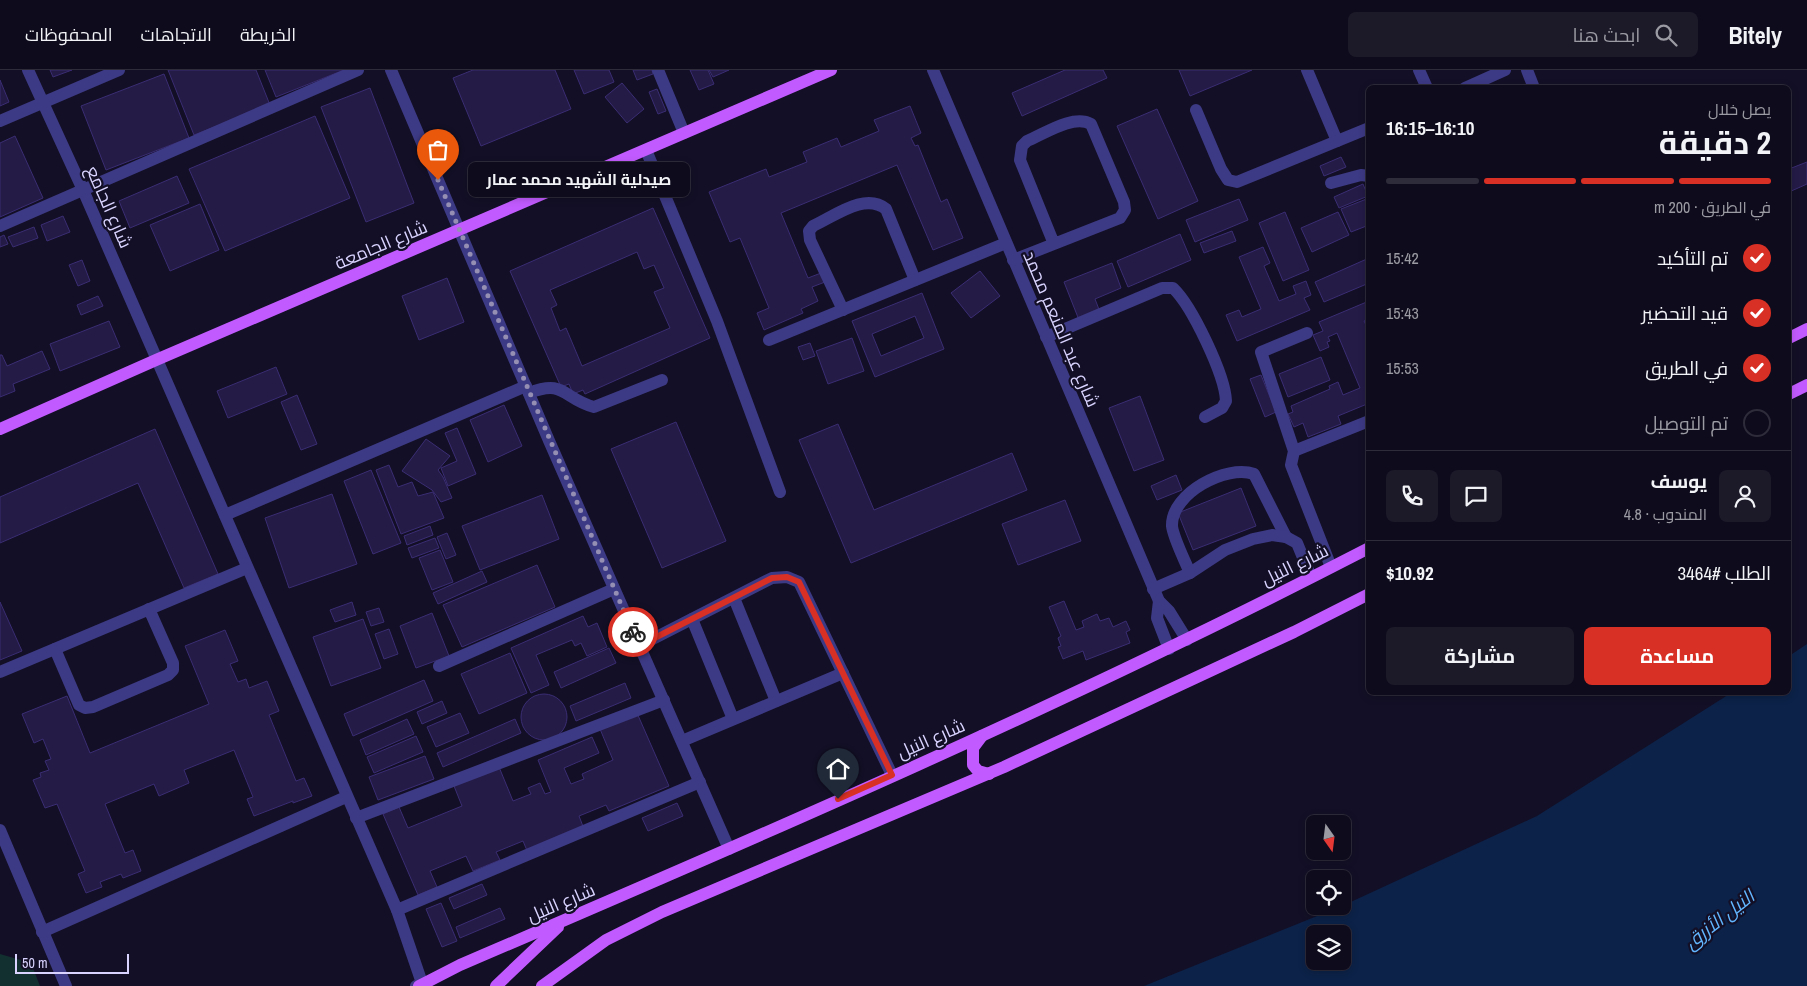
<!DOCTYPE html>
<html lang="ar">
<meta charset="utf-8">
<style>
body{margin:0;font-family:"Archivo Narrow",Cairo,sans-serif;background:#1c1929;color:#f1f3f6;direction:rtl;height:100vh;display:flex;flex-direction:column;font-size:19px;white-space:nowrap}
*{box-sizing:border-box;margin:0}
p{font-size:16px;color:#9b9ba3}
.icon{flex:none;width:28px;height:28px;fill:none;stroke:currentColor;stroke-width:2;stroke-linecap:round;stroke-linejoin:round}
.map{position:relative;flex:1;overflow:hidden;direction:ltr}
.panel{position:absolute;left:1366px;top:15px;width:425px;height:610px;display:flex;flex-direction:column;background:#0e0b1c;border-radius:8px;box-shadow:0 2px 8px #0003,0 0 0 1px #2e2b3b;direction:rtl}
.panel>*{flex:none}
.needle{width:32px;rotate:166deg}
.buttons{position:absolute;left:1306px;top:745px;display:grid;gap:10px}
.buttons a{display:grid;place-items:center;width:45px;height:45px;border-radius:8px;background:#0e0b1c;box-shadow:0 2px 8px #0003,0 0 0 1px #2e2b3b;font-size:25px}
.scale{position:absolute;left:15px;bottom:12px;width:114px;box-sizing:border-box;padding-left:5px;border:2px solid #d9d4ff;border-top:0;font-size:14px;line-height:18px;white-space:nowrap;color:#d9d4ff;-webkit-text-stroke:4px #130f26;paint-order:stroke}
.pin{position:absolute;display:grid;place-items:center;width:42px;height:42px;color:#fff;margin:-51px -21px;border-radius:50% 50% 50% 0;rotate:-45deg;box-shadow:0 0 5px #0007}
.pin .icon{rotate:45deg}
.courier{position:absolute;display:grid;place-items:center;width:50px;height:50px;margin:-25px;border:4px solid #d93025;border-radius:50%;background:#fff;color:#222;box-shadow:0 1px 6px #0007}
.bubble{position:absolute;height:35px;border-radius:8px;background:#0e0b1c;box-shadow:0 2px 8px #0003,0 0 0 1px #2e2b3b;font-size:16px;font-weight:700;line-height:35px;text-align:center;direction:rtl}
.summary em{font-style:normal;font-weight:700}
.summary div{display:flex;flex-direction:column-reverse}
.summary{display:flex;align-items:center;justify-content:space-between;height:85px;padding:0 20px}
h1{font-size:32px;font-weight:700;line-height:38px}
.bar{display:grid;grid-template-columns:repeat(4,1fr);gap:8px 5px;align-content:center;height:60px;padding:0 20px}
.bar i{height:6px;border-radius:4px;background:#2e2b3b}
.bar .selected{background:#d93025}
.bar p{grid-column:span 4}
.line{display:flex;align-items:center;gap:12px;padding:0 20px;border-top:1px solid #2e2b3b}
.line div{flex:1}
.round{display:grid;place-items:center;flex:none;width:52px;height:52px;border-radius:8px;background:#1c1929}
ol{padding:0 20px;list-style:none}
li{display:flex;align-items:center;gap:15px;height:55px}
li p{margin-inline-start:auto}
li .icon{padding:5px;border-radius:50%;background:#d93025;color:#fff;stroke-width:4}
li:last-child{color:#9b9ba3}
li i{width:28px;height:28px;border:2px solid #2e2b3b;border-radius:50%}
.button{display:flex;gap:10px;margin-top:auto;padding:10px 20px}
.button a{flex:1;height:58px;border-radius:8px;background:#d93025;color:#fff;font-size:20px;font-weight:700;line-height:58px;text-align:center}
.button a+a{background:#1c1929;color:#f1f3f6}
header{display:flex;align-items:center;gap:30px;box-sizing:border-box;height:70px;padding:0 25px;background:#0e0b1c;border-bottom:1px solid #2e2b3b}
header strong{font-size:24px}
nav{display:flex;gap:28px;margin-inline-start:auto;font-size:18px}
.search{width:350px;height:45px;background:#1c1929;display:flex;align-items:center;gap:12px;box-sizing:border-box;padding:0 18px;border-radius:8px;color:#9b9ba3;font-size:19px}
.map>svg:first-child{display:block}
.green{fill:#12302f}
.water{fill:#0c2248;fill-rule:evenodd}
.building{fill:#241b47;stroke:#3b2d73;fill-rule:evenodd}
.lines{fill:none;stroke-linecap:round;stroke-linejoin:round}
.minor{stroke:#3d3a85;stroke-width:12}
.major{stroke:#c25bff;stroke-width:12}
.done{stroke:#948fb3;stroke-width:5;stroke-dasharray:0 9}
.route{stroke:#d93025;stroke-width:6}
.labels{text-anchor:middle;stroke-width:4.5;stroke-linejoin:round;paint-order:stroke}
.street-label{font-size:18px;fill:#d9d4ff;stroke:#130f26}
.water-label{font-size:19px;font-style:italic;fill:#62b6ff;stroke:#130f26}
</style>
<header>
<strong>Bitely</strong>
<div class="search"><svg class="icon" aria-label="search" viewBox="0 0 24 24"><circle cx="10" cy="10" r="6"/><path d="M15 15l6 6"/></svg>ابحث هنا</div>
<nav><a>الخريطة</a><a>الاتجاهات</a><a>المحفوظات</a></nav>
</header>
<div class="map">
<svg width="1807" height="916" viewBox="0 0 1807 916">
<rect width="100%" height="100%" fill="#130f26"/>
<polygon class="green" points="0,884 31,893 40,916 0,916"/>
<path class="water" d="M1807,574V916H1144L1342,836L1537,746L1731,623L1789,622V586ZM1315,864H1342V891H1315Z"/>
<g class="building">
<polygon points="50,0 72,0 53,7"/>
<polygon points="168,0 256,0 270,35 194,65"/>
<polygon points="265,0 344,0 276,27"/>
<polygon points="473,0 555,0 571,39 481,76 453,8"/>
<polygon points="574,0 609,0 614,12 584,24"/>
<polygon points="633,0 652,0 653,4 637,10"/>
<polygon points="690,0 708,0 714,14 699,20"/>
<polygon points="709,0 729,0 713,7"/>
<polygon points="1065,0 1103,0 1107,8 1022,46 1012,23"/>
<polygon points="1179,0 1252,0 1190,26"/>
<polygon points="164,4 189,68 106,100 81,36"/>
<polygon points="0,10 9,32 0,36"/>
<polygon points="622,13 644,39 627,53 605,27"/>
<polygon points="370,18 414,133 366,152 321,37"/>
<polygon points="657,19 666,41 658,44 649,22"/>
<polygon points="910,36 921,63 911,68 915,76 918,75 941,132 947,129 963,168 933,180 897,95 781,143 808,208 821,203 825,212 812,217 818,231 801,239 803,243 764,260 757,243 769,238 740,168 730,172 709,122 766,99 769,107 807,92 803,82 837,68 841,77 879,61 874,50"/>
<polygon points="1157,39 1198,131 1158,149 1117,56"/>
<polygon points="315,46 350,128 225,181 189,99"/>
<polygon points="15,66 43,128 0,147 0,73"/>
<polygon points="1341,87 1346,97 1324,106 1320,96"/>
<polygon points="1807,92 1807,114 1789,122 1789,99"/>
<polygon points="177,106 189,133 130,158 119,131"/>
<polygon points="1363,114 1368,126 1339,138 1334,127"/>
<polygon points="1369,128 1369,155 1351,162 1341,139"/>
<polygon points="1239,129 1248,150 1195,172 1186,150"/>
<polygon points="200,134 219,180 170,201 150,155"/>
<path d="M653,138L710,268L585,324L583,320L573,324L569,314L561,317L510,201ZM637,182L644,199L654,195L664,218L654,222L670,258L582,296L566,258L560,261L551,238L557,235L550,220Z"/>
<polygon points="1285,142 1309,200 1283,211 1259,153"/>
<polygon points="1338,142 1349,165 1312,182 1301,158"/>
<polygon points="63,146 70,162 47,171 41,155"/>
<polygon points="34,157 38,168 13,177 8,167"/>
<polygon points="1232,161 1236,171 1204,183 1200,173"/>
<polygon points="1180,164 1191,190 1128,217 1117,191"/>
<polygon points="4,165 8,174 0,177 0,167"/>
<polygon points="1263,177 1270,193 1264,196 1279,231 1296,224 1293,216 1306,211 1311,225 1304,228 1310,240 1237,271 1226,245 1239,240 1242,247 1261,239 1239,187"/>
<polygon points="1369,188 1369,213 1324,232 1315,212"/>
<polygon points="82,190 90,211 78,216 69,195"/>
<polygon points="1112,193 1121,218 1095,229 1100,242 1079,250 1064,212"/>
<polygon points="980,201 1000,226 971,248 951,223"/>
<polygon points="447,208 464,252 419,270 402,226"/>
<path d="M922,223L944,279L875,307L852,251ZM915,246L924,268L881,286L872,264Z"/>
<polygon points="98,226 103,236 81,245 77,235"/>
<polygon points="1369,231 1369,249 1364,251 1369,261 1369,338 1367,334 1338,346 1341,354 1308,367 1303,353 1294,357 1288,344 1293,342 1291,336 1330,319 1329,316 1338,312 1343,325 1360,318 1337,263 1328,267 1330,271 1327,272 1329,277 1320,281 1313,265 1323,261 1319,252"/>
<polygon points="109,251 120,277 60,301 50,274"/>
<polygon points="852,268 864,301 828,314 816,281"/>
<polygon points="810,273 815,286 803,290 798,277"/>
<polygon points="42,281 50,299 13,314 15,321 0,327 0,285 2,285 7,296"/>
<polygon points="1321,287 1330,310 1288,327 1279,304"/>
<polygon points="276,297 287,324 228,348 217,321"/>
<polygon points="1261,305 1276,342 1265,347 1250,309"/>
<polygon points="297,325 317,374 301,380 281,332"/>
<polygon points="1140,326 1164,390 1134,401 1109,338"/>
<polygon points="504,335 522,376 488,392 470,350"/>
<polygon points="676,352 726,471 662,498 611,379"/>
<polygon points="838,354 874,440 1012,383 1027,420 851,493 799,370"/>
<polygon points="457,358 476,404 448,416 441,398 457,391 445,363"/>
<polygon points="155,359 218,504 184,518 138,413 0,473 0,427"/>
<polygon points="426,369 450,386 438,400 443,407 452,428 441,432 432,420 402,401"/>
<polygon points="389,395 398,417 412,412 418,426 433,422 444,448 401,464 376,400"/>
<polygon points="371,400 401,473 373,484 344,411"/>
<polygon points="1176,405 1182,420 1157,430 1151,416"/>
<polygon points="1241,418 1256,456 1193,480 1178,443"/>
<polygon points="332,424 357,494 289,518 265,448"/>
<polygon points="542,425 559,469 480,500 462,456"/>
<polygon points="1065,430 1081,471 1018,495 1002,454"/>
<polygon points="430,456 433,465 407,475 404,466"/>
<polygon points="447,463 456,485 446,489 437,467"/>
<polygon points="435,468 439,478 412,488 408,478"/>
<polygon points="440,480 453,512 432,520 419,488"/>
<polygon points="537,495 555,537 462,577 443,535"/>
<polygon points="482,501 487,512 438,534 433,523"/>
<polygon points="1064,531 1076,560 1084,557 1082,551 1097,544 1100,551 1109,548 1113,557 1126,551 1130,560 1126,562 1130,573 1086,590 1083,581 1063,589 1058,577 1061,576 1058,568 1061,566 1049,537"/>
<polygon points="0,532 22,581 0,590"/>
<polygon points="352,532 356,545 335,552 330,540"/>
<polygon points="379,538 384,552 371,556 366,542"/>
<polygon points="432,543 449,586 416,598 400,556"/>
<polygon points="583,546 588,557 597,553 607,577 587,586 581,573 575,576 572,570 536,585 549,615 531,623 511,578"/>
<polygon points="363,549 381,598 331,616 313,567"/>
<polygon points="389,559 398,584 384,589 375,564"/>
<polygon points="225,560 238,591 230,594 238,612 246,609 249,618 267,611 279,641 269,645 296,711 304,708 312,726 293,733 293,731 254,746 247,729 253,727 234,680 184,700 189,713 159,726 154,714 105,734 125,783 133,780 141,801 123,808 121,804 100,812 102,817 86,823 78,804 85,801 57,734 45,738 33,710 41,707 40,703 49,700 45,691 51,689 43,669 34,673 22,644 67,626 90,683 209,634 185,576"/>
<polygon points="609,578 616,593 561,618 554,602"/>
<polygon points="510,583 527,623 479,644 461,604"/>
<polygon points="424,610 433,631 353,666 344,644"/>
<polygon points="625,613 631,628 576,651 570,636"/>
<circle cx="544" cy="647" r="23"/>
<polygon points="442,631 447,643 422,654 417,642"/>
<polygon points="460,643 469,663 436,677 427,657"/>
<polygon points="637,643 669,716 609,741 606,735 579,746 584,759 528,783 523,771 496,782 500,790 473,801 466,786 430,801 437,817 418,825 383,744 399,737 408,758 462,736 454,716 499,697 513,731 531,724 528,718 540,713 545,724 551,722 538,690 592,667 599,683 564,698 571,714 584,709 582,704 613,690 600,659"/>
<polygon points="407,649 414,664 366,685 360,670"/>
<polygon points="515,649 521,663 443,697 437,683"/>
<polygon points="416,666 423,682 374,703 367,687"/>
<polygon points="425,686 434,709 378,730 369,707"/>
<polygon points="677,733 683,746 648,761 642,748"/>
<polygon points="482,814 487,825 454,839 449,828"/>
<polygon points="441,833 457,871 442,877 426,839"/>
<polygon points="500,838 505,849 460,868 456,857"/>
</g>
<g class="lines">
<g class="minor">
<polyline points="28,0 83,120 397,840 422,913 416,916"/>
<polyline points="391,0 550,373 729,779"/>
<polyline points="658,0 684,63"/>
<polyline points="933,0 1159,531 1169,541 1187,570"/>
<polyline points="1307,0 1337,71"/>
<polyline points="1419,0 1427,18"/>
<polyline points="1527,0 1534,18"/>
<polyline points="1465,18 1505,0"/>
<polyline points="1196,40 1221,99 1228,110 1237,112 1369,58"/>
<polyline points="0,51 119,0"/>
<polyline points="646,80 717,251 780,422"/>
<polyline points="1331,113 1361,105 1369,106"/>
<polyline points="0,156 358,0"/>
<path d="M1013,190L1120,148L1125,140L1124,132L1091,54C1073,44 1044,64 1027,71L1022,76L1020,90L1054,174"/>
<path d="M843,240L810,170L809,161L813,156C835,146 865,122 886,139L915,210"/>
<polyline points="1307,263 1261,282 1294,381 1291,395 1331,497"/>
<path d="M1046,267L1162,218H1173C1192,236 1225,305 1226,331L1222,338L1205,347"/>
<polyline points="769,270 1006,173"/>
<path d="M529,323C565,309 562,328 594,337L662,310"/>
<polyline points="1294,381 1369,351"/>
<polyline points="225,445 526,316"/>
<path d="M1190,503C1185,491 1173,467 1172,456C1171,423 1227,394 1254,404L1286,467"/>
<polyline points="1153,519 1190,503 1225,480 1253,469 1272,465 1286,467 1297,473 1311,507"/>
<polyline points="734,528 776,631"/>
<polyline points="1159,531 1157,548 1169,579"/>
<polyline points="692,549 733,649"/>
<polyline points="639,576 772,508 787,507 799,512 892,705"/>
<polyline points="55,579 79,635 85,638 93,637 168,605 173,600 173,593 149,539"/>
<polyline points="439,596 614,519"/>
<polyline points="0,602 247,498"/>
<polyline points="682,671 843,603"/>
<polyline points="356,748 664,630"/>
<polyline points="0,760 66,916"/>
<polyline points="397,840 700,712"/>
<polyline points="42,862 346,727"/>
</g>
<g class="major">
<polyline points="1789,268 1807,259"/>
<polyline points="1789,324 1807,315"/>
<polyline points="0,359 156,290 831,0"/>
<polyline points="982,666 973,678 973,695 978,701 989,704"/>
<path d="M419,916L460,895C766,764 1073,631 1369,478"/>
<polyline points="496,916 558,857"/>
<polyline points="542,916 606,870 662,842 1004,697 1294,562 1369,524"/>
</g>
</g>
<g class="lines">
<polyline class="done" points="438,110 633,562"/>
<polyline class="route" points="633,562 639,576 772,508 787,507 799,512 892,705 838,729"/>
</g>
<g class="labels">
<g class="street-label">
<text transform="translate(109 137) rotate(66)" y="6">شارع الجامع</text>
<text transform="translate(381 175) rotate(-23)" y="6">شارع الجامعة</text>
<text transform="translate(1061 259) rotate(67)" y="6">شارع عبد المنعم محمد</text>
<text transform="translate(1295 495) rotate(-26)" y="6">شارع النيل</text>
<text transform="translate(931 669) rotate(-24)" y="6">شارع النيل</text>
<text transform="translate(561 833) rotate(-23)" y="6">شارع النيل</text>
</g>
<g class="water-label">
<text transform="translate(1719 849) rotate(-38)" y="7">النيل الأزرق</text>
</g>
</g>
</svg>
<div class="buttons">
<a><svg class="needle" viewBox="-14 -14 28 28"><path d="M0-13l5 13h-10z" fill="#e53935"/><path d="M0 13l5-13h-10z" fill="#9b9ba3"/></svg></a>
<a><svg class="icon" aria-label="locate" viewBox="0 0 24 24"><circle cx="12" cy="12" r="6"/><path d="M12 2v4M12 18v4M2 12h4M18 12h4"/></svg></a>
<a><svg class="icon" aria-label="layers" viewBox="0 0 24 24"><path d="M12 4l9 5-9 5-9-5zM3 14l9 5 9-5"/></svg></a>
</div>
<div class="scale">50 m</div>
<div class="pin" style="left:438px;top:110px;background:#ea580c"><svg class="icon" aria-label="bag" viewBox="0 0 24 24"><path d="M5 8h14l-1 12H6zM9 8a3 3 0 0 1 6 0"/></svg></div>
<div class="pin" style="left:838px;top:729px;background:#1f2937"><svg class="icon" aria-label="home" viewBox="0 0 24 24"><path d="M3 11l9-7 9 7M6 9v11h12V9"/></svg></div>
<div class="courier" style="left:633px;top:562px"><svg class="icon" aria-label="bike" viewBox="0 0 24 24"><circle cx="6" cy="16" r="4"/><circle cx="18" cy="16" r="4"/><path d="M6 16l4-8h5l3 8M10 8l3 8H6M13 5h3"/></svg></div>
<div class="bubble" style="left:468px;top:92px;width:222px">صيدلية الشهيد محمد عمار</div>
<section class="panel">
<div class="summary"><div><h1>2 دقيقة</h1><p>يصل خلال</p></div><em>16:10–16:15</em></div>
<div class="bar"><i class="selected"></i><i class="selected"></i><i class="selected"></i><i></i><p>في الطريق · 200 m</p></div>
<ol>
<li><svg class="icon" aria-label="check" viewBox="0 0 24 24"><path d="M5 12l5 5 9-10"/></svg>تم التأكيد<p>15:42</p></li>
<li><svg class="icon" aria-label="check" viewBox="0 0 24 24"><path d="M5 12l5 5 9-10"/></svg>قيد التحضير<p>15:43</p></li>
<li><svg class="icon" aria-label="check" viewBox="0 0 24 24"><path d="M5 12l5 5 9-10"/></svg>في الطريق<p>15:53</p></li>
<li><i></i>تم التوصيل</li>
</ol>
<div class="line" style="height:90px"><a class="round"><svg class="icon" aria-label="person" viewBox="0 0 24 24"><circle cx="12" cy="8" r="4"/><path d="M4 21q1-7 8-7t8 7"/></svg></a><div><b>يوسف</b><p>المندوب · 4.8</p></div><a class="round"><svg class="icon" aria-label="chat" viewBox="0 0 24 24"><path d="M4 5h16v11H9l-5 4z"/></svg></a><a class="round"><svg class="icon" aria-label="phone" viewBox="0 0 24 24"><path d="M5 4h4l2 5-3 2q2 4 5 5l2-3 5 2v4C11 20 4 13 5 4z"/></svg></a></div>
<div class="line" style="height:65px"><div>الطلب #3464</div><b>$10.92</b></div>
<div class="button"><a>مساعدة</a><a>مشاركة</a></div>
</section>
</div>
